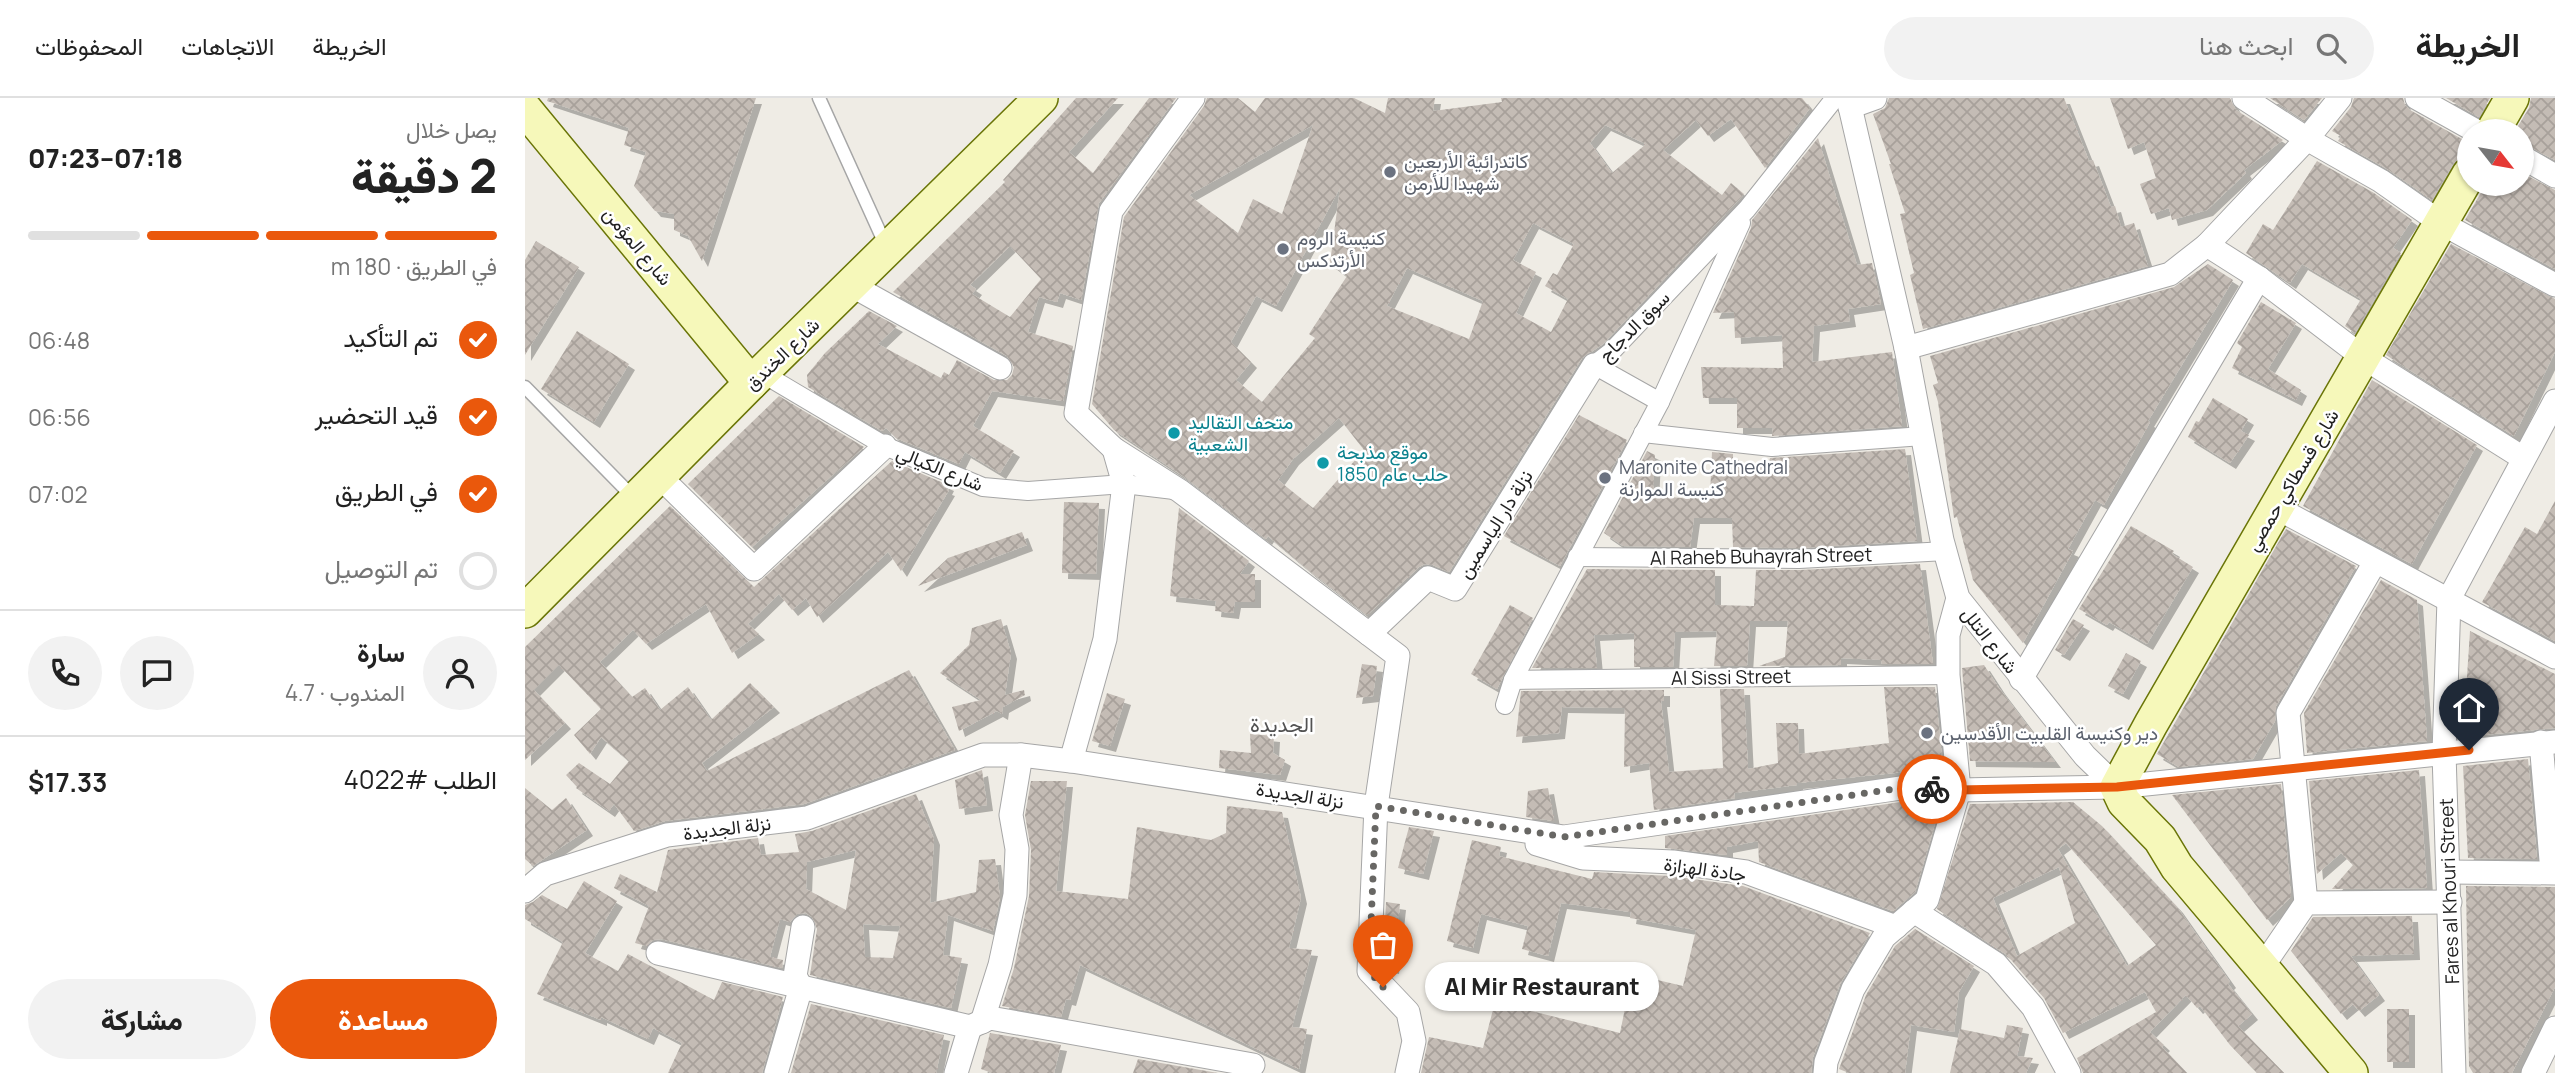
<!DOCTYPE html>
<html lang="ar">
<meta charset="utf-8">
<style>
body{margin:0;font-family:Manrope,Vazirmatn,sans-serif;background:#f2f2f2;color:#222;direction:rtl;height:100vh;display:flex;flex-direction:column;font-size:26px;white-space:nowrap}
*{box-sizing:border-box;margin:0}
p{font-size:23px;color:#767676}
.icon{flex:none;width:38px;height:38px;fill:none;stroke:currentColor;stroke-width:2;stroke-linecap:round;stroke-linejoin:round}
.map{position:relative;flex:1;overflow:hidden;direction:ltr}
.details{display:flex;flex-direction:column;background:#fff;width:525px}
.details>*{flex:none}
.needle{width:46px;rotate:121deg}
.tools{position:absolute;left:1932px;top:21px;display:grid;gap:14px}
.tools a{display:grid;place-items:center;width:77px;height:77px;border-radius:50%;background:#fff;box-shadow:0 2px 5px #0004;font-size:35px}
.pin{position:absolute;display:grid;place-items:center;width:60px;height:60px;color:#fff;margin:-72px -30px;border-radius:50% 50% 50% 0;rotate:-45deg;box-shadow:0 0 7px #0007}
.pin .icon{rotate:45deg}
.courier{position:absolute;display:grid;place-items:center;width:70px;height:70px;margin:-35px;border:5px solid #ea580c;border-radius:50%;background:#fff;color:#222;box-shadow:0 2px 9px #0007}
.bubble{position:absolute;height:49px;border-radius:24px;background:#fff;box-shadow:0 2px 5px #0004;font-size:23px;font-weight:800;line-height:49px;text-align:center;direction:rtl}
.headline em{font-style:normal;font-weight:800}
.headline div{display:flex;flex-direction:column-reverse}
.headline{display:flex;align-items:center;justify-content:space-between;height:119px;padding:0 28px}
h1{font-size:46px;font-weight:800;line-height:52px}
.bar{display:grid;grid-template-columns:repeat(4,1fr);gap:10px 7px;align-content:center;height:84px;padding:0 28px}
.bar i{height:9px;border-radius:5px;background:#e0e0e0}
.bar .on{background:#ea580c}
.bar p{grid-column:span 4}
.line{display:flex;align-items:center;gap:18px;padding:0 28px;border-top:2px solid #e0e0e0}
.line div{flex:1}
.round{display:grid;place-items:center;flex:none;width:74px;height:74px;border-radius:37px;background:#f2f2f2}
ol{padding:0 28px;list-style:none}
li{display:flex;align-items:center;gap:21px;height:77px}
li p{margin-inline-start:auto}
li .icon{padding:7px;border-radius:50%;background:#ea580c;color:#fff;stroke-width:4}
li:last-child{color:#767676}
li i{width:38px;height:38px;border:4px solid #e0e0e0;border-radius:50%}
.primary-button{display:flex;gap:14px;margin-top:auto;padding:14px 28px}
.primary-button a{flex:1;height:80px;border-radius:42px;background:#ea580c;color:#fff;font-size:28px;font-weight:800;line-height:80px;text-align:center}
.primary-button a+a{background:#f2f2f2;color:#222}
header{display:flex;align-items:center;gap:42px;box-sizing:border-box;height:98px;padding:0 35px;background:#fff;border-bottom:2px solid #e0e0e0}
header strong{font-size:33px}
nav{display:flex;gap:38px;margin-inline-start:auto;font-size:24px}
.search{width:490px;height:63px;background:#f2f2f2;display:flex;align-items:center;gap:18px;box-sizing:border-box;padding:0 24px;border-radius:38px;color:#767676;font-size:26px}
main{display:flex;flex:1;min-height:0}
.map>svg:first-child{display:block}
.building{fill:url(#building-cross-hatch);fill-rule:evenodd;filter:url(#shadow)}
.lines{fill:none;stroke-linecap:round;stroke-linejoin:round}
.service-casing{stroke:#a6a6a6;stroke-width:15}
.pedestrian-casing{stroke:#a6a6a6;stroke-width:20}
.minor-casing{stroke:#a6a6a6;stroke-width:25}
.secondary-casing{stroke:#6a7507;stroke-width:36}
.service{stroke:#fff;stroke-width:12}
.pedestrian{stroke:#fff;stroke-width:18}
.minor{stroke:#fff;stroke-width:23}
.secondary{stroke:#f6f8ba;stroke-width:33}
.done{stroke:#686764;stroke-width:7;stroke-dasharray:0 12.6}
.route{stroke:#ea580c;stroke-width:9}
.worship-dot{fill:#6b7280;stroke:#fff;stroke-width:2.5}
.culture-dot{fill:#0f9aa8;stroke:#fff;stroke-width:2.5}
.labels{text-anchor:middle;stroke-width:5;stroke-linejoin:round;paint-order:stroke}
.worship-label{font-size:19px;fill:#5b616d;stroke:#fff;text-anchor:start}
.street-label{font-size:19px;fill:#1f1f1f;stroke:#fff}
.culture-label{font-size:19px;fill:#0d838f;stroke:#fff;text-anchor:start}
.neighbourhood-label{font-size:21px;fill:#525252;stroke:#fff}
</style>
<header>
<strong>الخريطة</strong>
<div class="search"><svg class="icon" aria-label="search" viewBox="0 0 24 24"><circle cx="10" cy="10" r="6"/><path d="M15 15l6 6"/></svg>ابحث هنا</div>
<nav><a>الخريطة</a><a>الاتجاهات</a><a>المحفوظات</a></nav>
</header>
<main>
<div class="map">
<svg width="2030" height="975" viewBox="0 0 2030 975">
<defs>
<pattern id="building-cross-hatch" width="8" height="8" patternUnits="userSpaceOnUse" patternTransform="scale(1.75)"><rect width="8" height="8" fill="#c4bcb5"/><path d="M0 0l8 8M0 8l8-8" fill="none" stroke="#a8a19b"/></pattern>
<filter id="shadow"><feDropShadow dx="6" dy="6" stdDeviation="0" flood-color="#0004"/></filter>
</defs>
<rect width="100%" height="100%" fill="#efece5"/>
<g class="building">
<polygon points="23,0 231,0 177,163 163,138 149,132 149,116 130,113 109,88 121,54 99,47 104,30 22,3"/>
<path d="M551,0H593L544,54L568,75L624,0H651L574,105L556,202L535,195L532,204L514,199L503,234L548,248L538,303L467,293L448,328L489,353L475,375L440,354L434,366L371,340L361,330L357,333L283,289L282,277L300,255L344,213L372,228L353,246L416,280L419,274L424,277L432,262L469,282H482L487,277L489,269L482,258L368,194L480,84L478,82ZM485,148L516,181L485,219L447,196L451,191L445,187Z"/>
<path d="M682,0H713L730,14L740,0H829L860,15L863,0H910L908,13L977,4L976,0H1277L1285,10L1240,70L1206,21L1183,38L1171,22L1138,52L1197,97L1206,85L1219,96L1078,246L1057,260L924,474L908,467L900,466L894,469L842,517L787,475L743,438L741,441L658,378L589,332L567,306L599,119L679,8ZM788,27L757,116L728,101L713,135L664,97ZM1080,27L1121,46L1087,75L1065,45ZM815,90L805,165L822,178L784,236L790,240L737,304L711,282L726,264L706,244L731,198L751,208ZM1008,125L1049,146L1032,177L1028,175L1020,188L1043,201L1026,234L991,215L1011,174L988,162ZM882,170L958,203L944,241L862,208ZM814,320L839,352L788,410L753,382L768,361Z"/>
<polygon points="1364,0 1539,0 1564,63 1568,62 1586,109 1590,108 1596,129 1609,125 1623,168 1398,231 1385,177 1389,175 1375,116 1380,115 1364,66 1366,66 1348,16 1360,10"/>
<polygon points="1585,0 1705,0 1711,12 1758,42 1719,72 1721,75 1682,112 1647,122 1644,110 1626,116 1615,86 1631,80 1619,44 1603,51"/>
<polygon points="1745,0 1797,0 1779,22"/>
<polygon points="1829,0 1878,0 1880,7 1885,12 1944,45 1944,57 1935,59 1928,66 1907,102 1864,72 1813,43 1816,38 1807,33 1826,9"/>
<polygon points="1921,0 1965,0 1954,19"/>
<polygon points="2006,0 2030,0 2030,62 1997,45 1997,33 1990,33 2004,10"/>
<polygon points="1293,40 1332,167 1347,165 1356,206 1323,211 1325,223 1289,228 1287,264 1367,254 1377,328 1247,338 1248,330 1212,330 1212,300 1178,300 1176,269 1258,270 1257,237 1210,240 1209,214 1188,215 1226,130 1227,122"/>
<polygon points="1792,63 1849,95 1887,122 1868,150 1876,155 1830,235 1820,228 1836,201 1777,166 1765,185 1721,155 1738,126 1748,132"/>
<polygon points="1997,75 2030,92 2030,171 1940,122 1961,86 1997,86"/>
<polygon points="11,143 54,169 0,257 0,162"/>
<polygon points="1926,146 2030,201 2030,254 1989,338 1861,257"/>
<polygon points="1683,166 1708,182 1623,323 1625,324 1579,407 1570,402 1543,451 1548,453 1498,545 1448,482 1432,419 1429,420 1413,304 1408,287 1413,285 1405,258 1649,189"/>
<polygon points="1736,204 1771,225 1743,271 1776,292 1771,302 1707,270 1717,249 1712,245"/>
<polygon points="52,233 104,266 69,324 16,291"/>
<polygon points="1847,282 1952,347 1887,466 1778,408"/>
<polygon points="254,298 339,349 227,449 163,386"/>
<polygon points="1688,300 1723,321 1716,333 1724,337 1705,365 1663,339 1671,323 1674,324"/>
<polygon points="1054,317 1102,342 1035,468 979,438"/>
<polygon points="1380,351 1392,443 1274,450 1208,449 1207,420 1169,420 1165,449 1098,448 1079,435 1122,353 1130,357 1128,397 1165,401 1164,396 1185,397 1187,354 1208,356 1208,364 1243,370 1245,360"/>
<polygon points="367,363 423,387 421,391 424,392 376,473 363,454 292,519 281,500 267,512 254,496 223,526 234,536 207,555 181,506 121,546 108,532 75,564 107,599 120,590 135,612 163,589 186,622 225,585 249,609 177,665 182,673 384,572 430,652 279,706 140,723 109,733 89,706 84,713 51,690 52,689 41,677 54,665 85,686 104,663 76,639 65,656 49,637 76,611 34,567 9,592 40,625 0,662 0,549 145,408 229,489"/>
<polygon points="2030,403 2030,543 1957,504 2000,429 2012,436"/>
<polygon points="539,404 574,405 571,476 537,475"/>
<polygon points="654,410 724,463 715,476 730,476 730,504 710,504 708,515 690,513 691,503 645,498"/>
<polygon points="1606,428 1649,453 1647,456 1668,469 1622,546 1584,524 1582,527 1554,511"/>
<polygon points="1761,431 1831,468 1751,608 1750,623 1728,661 1654,669 1632,656"/>
<polygon points="497,434 502,447 393,488 423,460"/>
<polygon points="1395,466 1408,566 1357,566 1356,562 1316,560 1316,567 1234,568 1260,559 1263,523 1225,523 1222,568 1189,568 1192,533 1150,534 1148,569 1109,569 1109,535 1069,537 1072,570 1007,570 1062,471 1190,472 1190,507 1229,508 1231,472 1275,472"/>
<polygon points="1856,482 1892,502 1902,643 1782,655 1779,615"/>
<polygon points="985,507 1008,520 972,591 946,576"/>
<polygon points="476,521 486,555 480,597 499,592 500,597 478,609 477,616 472,613 434,633 427,609 456,602 415,575 444,547 447,530"/>
<polygon points="1548,521 1559,527 1539,557 1530,552"/>
<polygon points="1945,533 2030,576 2030,630 1938,639"/>
<polygon points="1601,555 1616,563 1598,596 1583,588"/>
<polygon points="837,566 852,568 848,598 831,600"/>
<polygon points="1459,567 1474,590 1530,664 1445,663 1437,570"/>
<polygon points="1359,589 1410,589 1418,670 1272,685 1272,687 1209,695 1210,700 1129,712 1124,665 1099,669 1100,610 1037,609 1034,635 991,639 996,593 1139,592 1139,603 1136,603 1144,674 1198,670 1195,591 1219,591 1223,671 1253,665 1251,625 1273,625 1274,656 1364,645"/>
<polygon points="582,595 600,601 585,648 567,643"/>
<polygon points="725,636 749,638 748,655 760,662 755,677 694,670 695,652 726,655"/>
<polygon points="2003,661 2012,761 1943,760 1938,668"/>
<polygon points="457,672 462,707 434,711 430,682"/>
<polygon points="1894,672 1902,790 1807,791 1828,767 1816,755 1792,776 1784,683"/>
<polygon points="506,683 542,683 531,793 603,801 612,729 686,742 701,735 702,708 757,714 776,800 764,850 787,852 767,929 782,931 774,971 555,867 545,902 541,901 536,919 477,908 489,870 504,798 506,752 500,717"/>
<polygon points="1756,686 1766,799 1742,822 1647,697"/>
<polygon points="0,690 27,712 41,700 62,732 8,768 0,761"/>
<polygon points="1023,690 1029,723 1001,719 1003,693"/>
<path d="M391,696L409,741L405,805L451,794L454,762L470,761L475,799L468,833L423,817L418,857L437,860L426,910L285,877L292,831L287,819L281,815L272,816L265,824L255,821L245,859L258,862L257,870L136,841L128,842L121,848L110,845L124,808L89,790L95,776L132,794L143,752L233,740L236,757L274,754L270,736L287,733ZM331,752L321,812L281,791L282,764ZM338,826L375,828L368,860L340,859Z"/>
<polygon points="1376,704 1416,705 1390,794 1368,813 1234,764 1233,743 1202,749 1202,757 1140,750 1140,738"/>
<path d="M1548,704L1577,728L1652,809L1705,884L1703,886L1727,916L1713,928L1759,975H1732L1705,947L1675,908L1672,910L1661,897L1625,934L1639,947L1637,949L1662,975H1558L1552,960L1631,914L1620,894L1538,935L1519,900L1482,857L1412,811L1445,706ZM1541,745L1631,847L1602,868L1533,751ZM1534,769L1550,825L1492,858L1468,800Z"/>
<polygon points="884,729 909,733 898,776 873,770"/>
<polygon points="947,742 976,749 974,758 1067,781 1069,774 1104,776 1147,778 1218,788 1345,835 1315,886 1288,959 1286,975 896,975 904,939 958,950 970,904 1095,935 1107,876 1158,888 1171,832 1105,820 1106,814 1036,805 1023,858 997,851 1003,828 956,816 948,850 922,843"/>
<polygon points="59,783 92,803 60,855 93,873 103,856 189,902 197,884 258,899 237,975 143,975 157,945 128,930 123,941 76,919 76,922 12,896 38,844 0,821 0,807 8,804 17,797 42,811"/>
<polygon points="1941,788 2030,789 2030,889 1987,975 1948,975 1944,968"/>
<polygon points="861,804 875,806 868,870 858,868"/>
<polygon points="1887,818 1889,856 1826,858 1854,897 1834,913 1828,906 1816,916 1766,853 1788,819"/>
<polygon points="1390,831 1449,868 1434,894 1429,934 1386,927 1380,975 1324,975 1314,971 1341,897 1370,848"/>
<polygon points="286,906 419,937 411,975 266,975"/>
<rect x="1862" y="911" width="22" height="53"/>
<polygon points="1482,927 1498,930 1492,958 1508,960 1501,975 1425,975 1435,931 1479,940"/>
<polygon points="465,935 536,947 529,975 467,975 456,971"/>
<polygon points="613,961 693,975 608,975"/>
</g>
<g class="lines">
<g class="service-casing">
<g id="service">
<polyline points="294,0 361,148"/>
<polyline points="0,289 110,401"/>
</g>
</g>
<g class="pedestrian-casing">
<g id="pedestrian">
<polyline points="237,275 360,348 458,389 503,393 599,386 649,392"/>
<polyline points="1135,304 1216,125"/>
<polyline points="1118,335 1247,349 1398,338"/>
<polyline points="1052,459 1274,461 1421,453"/>
<polyline points="988,582 1423,577"/>
<polyline points="980,607 988,582 1135,304 1069,267 1086,254 1222,111 1310,0"/>
</g>
</g>
<g class="minor-casing">
<g id="minor">
<polyline points="668,0 586,113 551,315 589,351 655,393 873,558 851,708 844,873 883,914 889,943 882,975"/>
<polyline points="1323,0 1381,250 1417,442 1433,500 1560,658 1592,689"/>
<polyline points="1719,0 1782,41 1856,83 1916,125 2030,187"/>
<polyline points="1815,0 1782,41 1682,147 1734,180 1839,260 1998,360"/>
<polyline points="1892,0 1951,33"/>
<polyline points="1325,9 1350,0"/>
<polyline points="1997,59 2030,78"/>
<polyline points="326,187 475,270"/>
<polyline points="1381,250 1645,176 1682,147"/>
<polyline points="134,378 229,471 360,348"/>
<polyline points="1750,409 2030,559"/>
<polyline points="844,536 903,480 930,491 1069,267"/>
<polyline points="1496,581 1734,180"/>
<polyline points="2016,644 2027,774"/>
<polyline points="546,663 580,541 599,386 589,351"/>
<polyline points="1012,746 1058,760 1148,764 1221,774 1371,829"/>
<polyline points="1925,774 2030,775"/>
<polyline points="0,793 20,776 142,737 282,720 458,657 496,657 546,663 1039,739 1383,689 1434,692 1592,689 2030,644"/>
<polyline points="1781,805 1763,615 1850,464"/>
<polyline points="1389,813 1471,866 1508,909 1544,975"/>
<polyline points="133,855 445,929 465,920 728,967"/>
<polyline points="1736,871 1781,805 1925,804"/>
<polyline points="457,924 475,867 490,797 492,751 486,717 496,657"/>
<polyline points="251,975 276,889 270,878 278,829"/>
<polyline points="431,975 445,929"/>
<polyline points="1300,975 1301,964 1328,891 1359,839 1402,802 1434,692 1423,577 1423,537 1433,500"/>
<polyline points="1929,975 1919,655 1924,501 2030,303"/>
<polyline points="2008,975 2030,930"/>
</g>
</g>
<g class="secondary-casing">
<g id="secondary">
<polyline points="0,11 226,285"/>
<polyline points="1968,33 1987,0"/>
<polyline points="0,513 226,285 516,0"/>
<polyline points="1826,975 1652,769 1635,741 1599,704 1592,689 1626,626 1944,76"/>
</g>
</g>
<use href="#service" class="service"/>
<use href="#pedestrian" class="pedestrian"/>
<use href="#minor" class="minor"/>
<use href="#secondary" class="secondary"/>
</g>
<g class="lines">
<polyline class="done" points="858,889 844,873 851,708 1039,739 1383,689 1407,691"/>
<polyline class="route" points="1407,691 1434,692 1592,689 1944,652"/>
</g>
<g class="worship-dot">
<circle cx="865" cy="74" r="7"/>
<circle cx="758" cy="151" r="7"/>
<circle cx="1080" cy="380" r="7"/>
<circle cx="1402" cy="635" r="7"/>
</g>
<g class="culture-dot">
<circle cx="649" cy="335" r="7"/>
<circle cx="798" cy="365" r="7"/>
</g>
<g class="labels">
<g class="worship-label">
<text x="879" y="70">كاتدرائية الأربعين<tspan x="879" dy="22">شهيدا للأرمن</tspan></text>
<text x="772" y="147">كنيسة الروم<tspan x="772" dy="22">الأرتدكس</tspan></text>
<text x="1094" y="376">Maronite Cathedral<tspan x="1094" dy="22">كنيسة الموارنة</tspan></text>
<text x="1416" y="642">دير وكنيسة القلبيت الأقدسين</text>
</g>
<g class="street-label">
<text transform="translate(113 148) rotate(50)" y="7">شارع المؤمن</text>
<text transform="translate(1109 228) rotate(-45)" y="7">سوق الدجاج</text>
<text transform="translate(257 256) rotate(-44)" y="7">شارع الخندق</text>
<text transform="translate(415 370) rotate(22)" y="7">شارع الكيالي</text>
<text transform="translate(1767 382) rotate(-59)" y="7">شارع قسطاكي حمصي</text>
<text transform="translate(970 426) rotate(-58)" y="7">نزلة دار الياسمين</text>
<text transform="translate(1236 458) rotate(-1)" y="7">Al Raheb Buhayrah Street</text>
<text transform="translate(1465 542) rotate(52)" y="7">شارع التلل</text>
<text transform="translate(1206 579) rotate(-1)" y="7">Al Sissi Street</text>
<text transform="translate(775 697) rotate(9)" y="7">نزلة الجديدة</text>
<text transform="translate(202 730) rotate(-7)" y="7">نزلة الجديدة</text>
<text transform="translate(1180 771) rotate(8)" y="7">جادة الهزازة</text>
<text transform="translate(1924 793) rotate(-92)" y="7">Fares al Khouri Street</text>
</g>
<g class="culture-label">
<text x="663" y="331">متحف التقاليد<tspan x="663" dy="22">الشعبية</tspan></text>
<text x="812" y="361">موقع مذبحة<tspan x="812" dy="22">حلب عام 1850</tspan></text>
</g>
<g class="neighbourhood-label">
<text x="757" y="634">الجديدة</text>
</g>
</g>
</svg>
<div class="tools">
<a><svg class="needle" viewBox="-14 -14 28 28"><path d="M0-13l5 13h-10z" fill="#e53935"/><path d="M0 13l5-13h-10z" fill="#767676"/></svg></a>
</div>
<div class="pin" style="left:858px;top:889px;background:#ea580c"><svg class="icon" aria-label="bag" viewBox="0 0 24 24"><path d="M5 8h14l-1 12H6zM9 8a3 3 0 0 1 6 0"/></svg></div>
<div class="pin" style="left:1944px;top:652px;background:#1f2937"><svg class="icon" aria-label="home" viewBox="0 0 24 24"><path d="M3 11l9-7 9 7M6 9v11h12V9"/></svg></div>
<div class="courier" style="left:1407px;top:691px"><svg class="icon" aria-label="bike" viewBox="0 0 24 24"><circle cx="6" cy="16" r="4"/><circle cx="18" cy="16" r="4"/><path d="M6 16l4-8h5l3 8M10 8l3 8H6M13 5h3"/></svg></div>
<div class="bubble" style="left:900px;top:864px;width:234px">Al Mir Restaurant</div>
</div>
<section class="details">
<div class="headline"><div><h1>2 دقيقة</h1><p>يصل خلال</p></div><em>07:18–07:23</em></div>
<div class="bar"><i class="on"></i><i class="on"></i><i class="on"></i><i></i><p>في الطريق · 180 m</p></div>
<ol>
<li><svg class="icon" aria-label="check" viewBox="0 0 24 24"><path d="M5 12l5 5 9-10"/></svg>تم التأكيد<p>06:48</p></li>
<li><svg class="icon" aria-label="check" viewBox="0 0 24 24"><path d="M5 12l5 5 9-10"/></svg>قيد التحضير<p>06:56</p></li>
<li><svg class="icon" aria-label="check" viewBox="0 0 24 24"><path d="M5 12l5 5 9-10"/></svg>في الطريق<p>07:02</p></li>
<li><i></i>تم التوصيل</li>
</ol>
<div class="line" style="height:126px"><a class="round"><svg class="icon" aria-label="person" viewBox="0 0 24 24"><circle cx="12" cy="8" r="4"/><path d="M4 21q1-7 8-7t8 7"/></svg></a><div><b>سارة</b><p>المندوب · 4.7</p></div><a class="round"><svg class="icon" aria-label="chat" viewBox="0 0 24 24"><path d="M4 5h16v11H9l-5 4z"/></svg></a><a class="round"><svg class="icon" aria-label="phone" viewBox="0 0 24 24"><path d="M5 4h4l2 5-3 2q2 4 5 5l2-3 5 2v4C11 20 4 13 5 4z"/></svg></a></div>
<div class="line" style="height:91px"><div>الطلب #4022</div><b>$17.33</b></div>
<div class="primary-button"><a>مساعدة</a><a>مشاركة</a></div>
</section>
</main>
